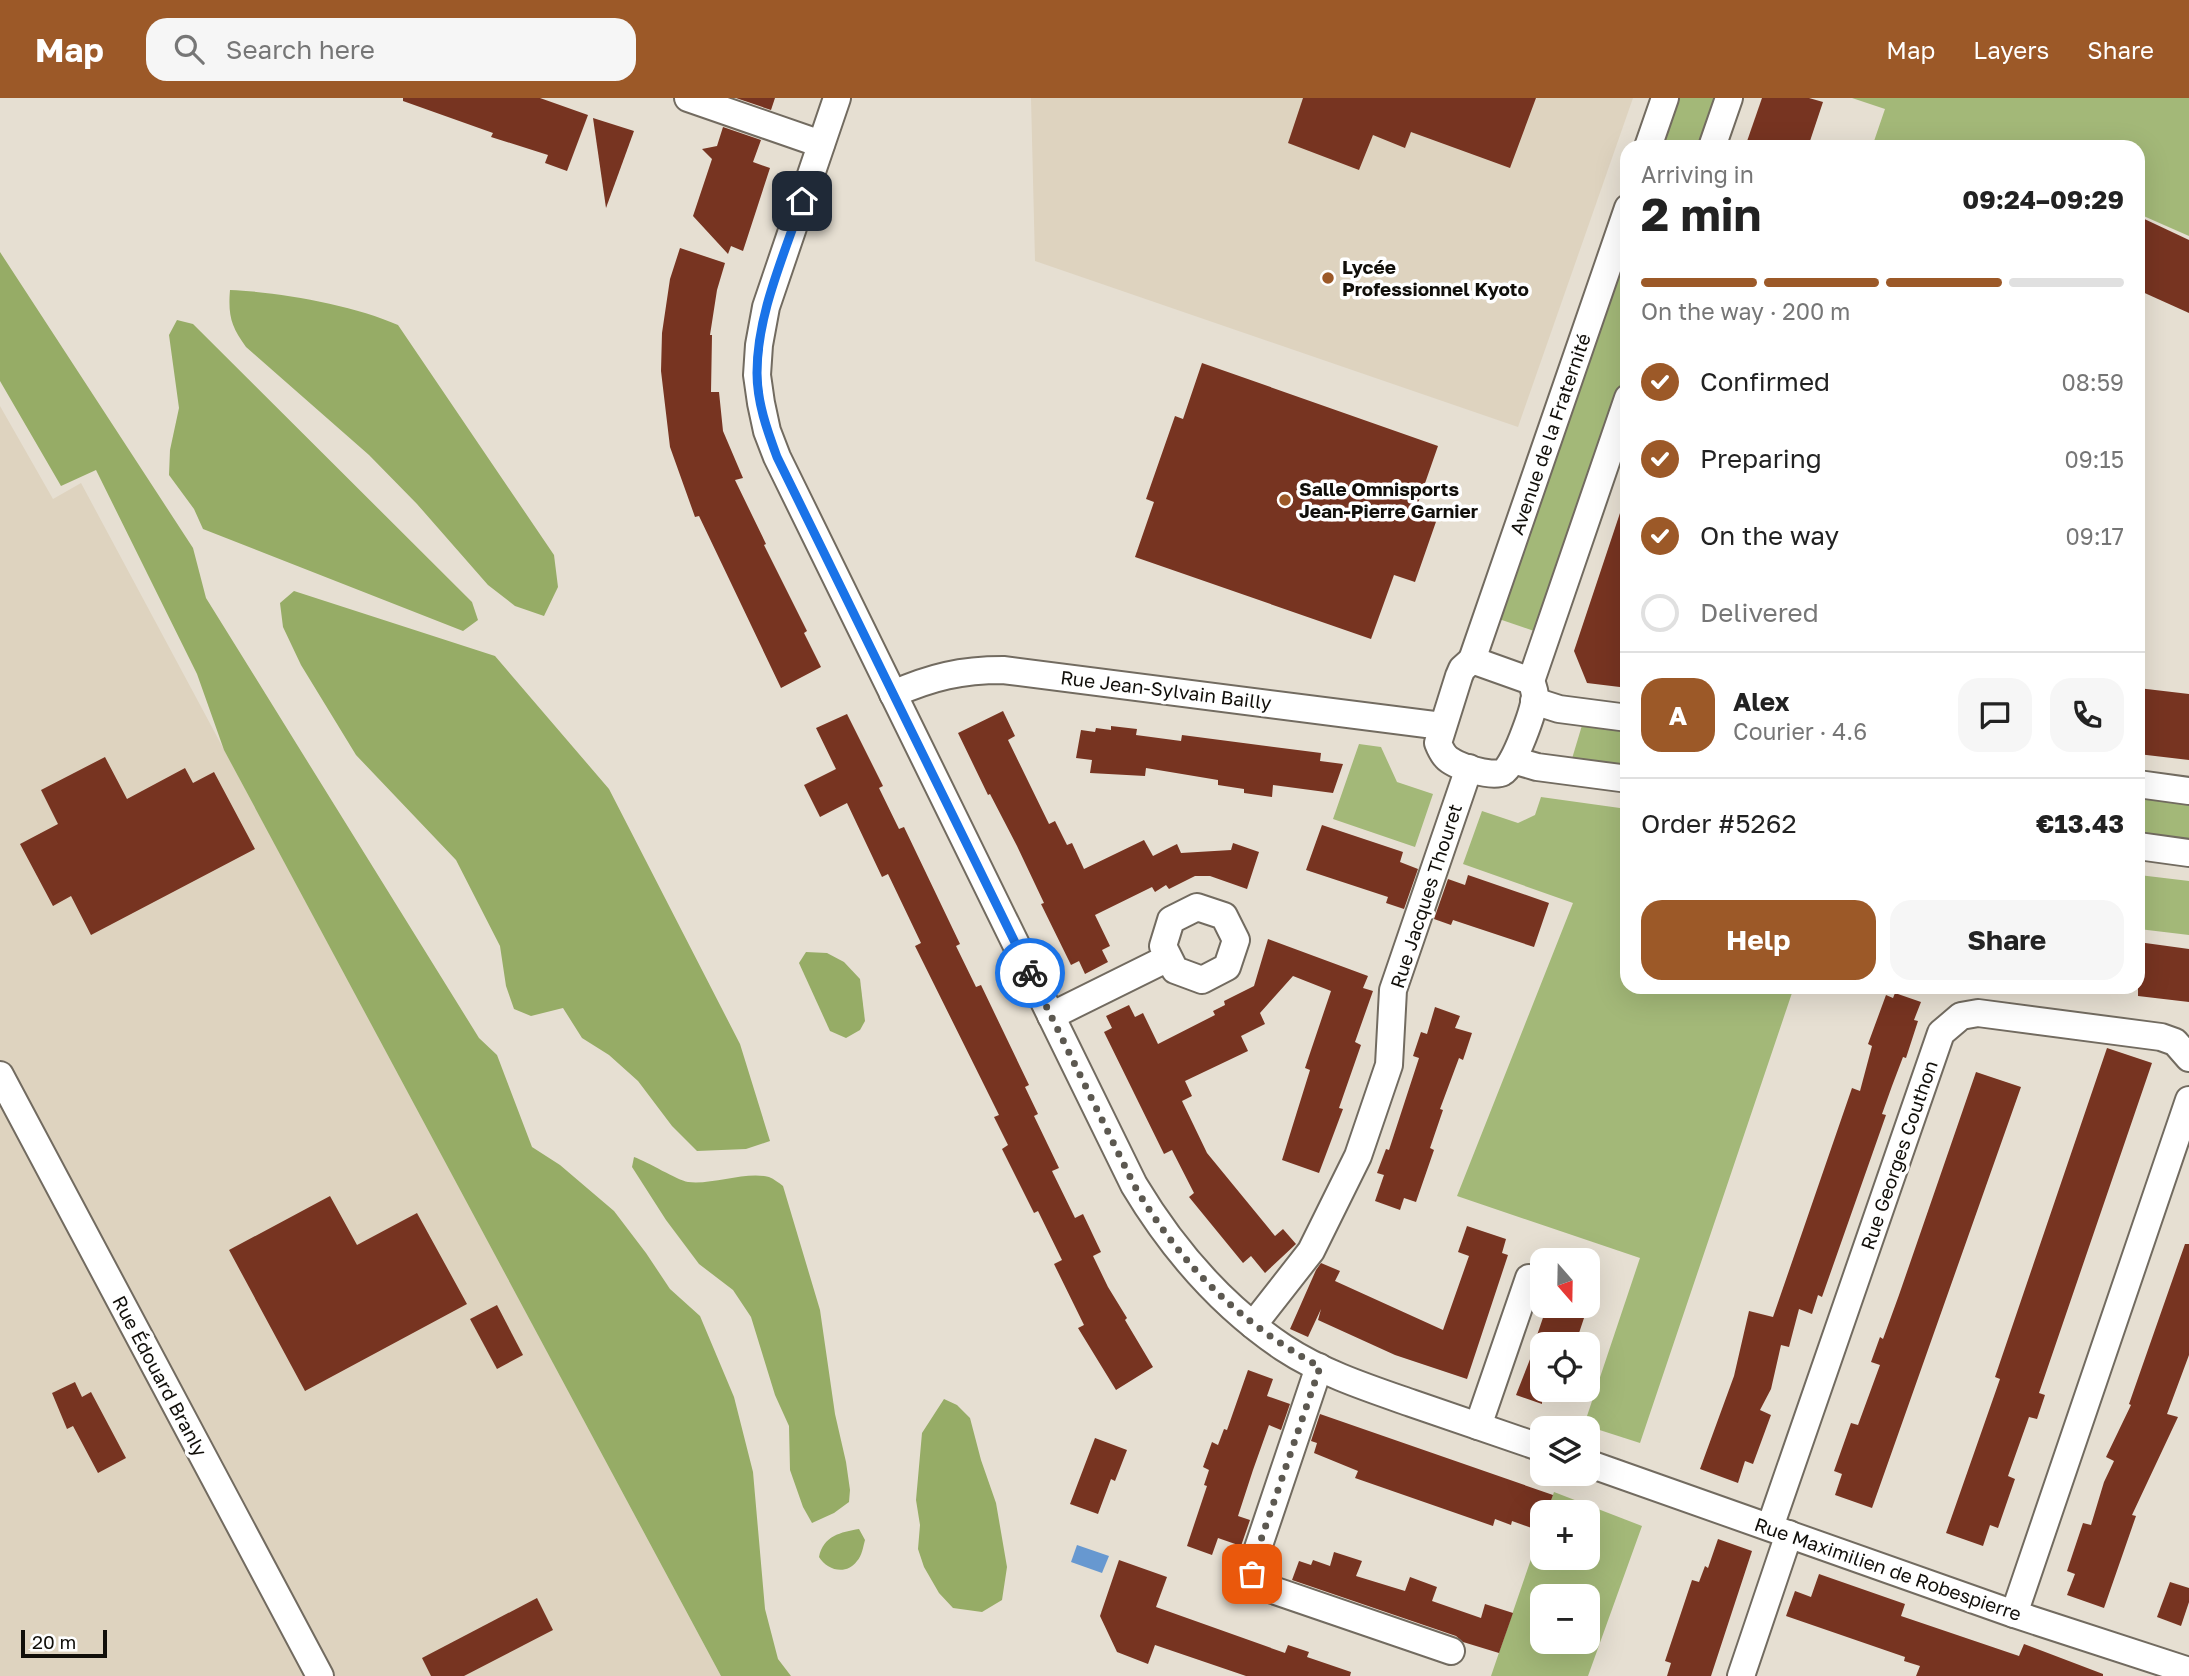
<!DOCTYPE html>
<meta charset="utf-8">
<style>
body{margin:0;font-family:"Golos Text",sans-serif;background:#f6f6f6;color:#222;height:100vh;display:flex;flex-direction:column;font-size:26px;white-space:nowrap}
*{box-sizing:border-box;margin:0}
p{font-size:23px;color:#767676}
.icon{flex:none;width:38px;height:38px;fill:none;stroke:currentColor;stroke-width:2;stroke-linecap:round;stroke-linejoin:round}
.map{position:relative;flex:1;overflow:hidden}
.side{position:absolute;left:1620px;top:42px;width:525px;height:854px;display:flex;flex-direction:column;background:#fff;border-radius:21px;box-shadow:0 7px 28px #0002}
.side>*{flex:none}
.needle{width:46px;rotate:160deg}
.buttons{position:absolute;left:1530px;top:1150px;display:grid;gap:14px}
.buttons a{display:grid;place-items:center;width:70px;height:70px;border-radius:14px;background:#fff;box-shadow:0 7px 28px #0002;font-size:35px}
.scale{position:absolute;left:21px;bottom:18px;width:86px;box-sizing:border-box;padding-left:7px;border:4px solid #110f0a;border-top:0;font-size:19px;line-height:24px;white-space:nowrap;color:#110f0a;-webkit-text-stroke:5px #fff;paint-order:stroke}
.pin{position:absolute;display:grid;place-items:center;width:60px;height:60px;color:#fff;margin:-30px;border-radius:14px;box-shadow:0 4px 10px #0006}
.courier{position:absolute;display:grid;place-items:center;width:70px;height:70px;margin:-35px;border:5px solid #1a73e8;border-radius:50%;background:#fff;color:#222;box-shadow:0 2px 9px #0007}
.summary em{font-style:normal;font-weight:700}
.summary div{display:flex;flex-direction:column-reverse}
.summary{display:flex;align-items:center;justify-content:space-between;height:119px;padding:0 21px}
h1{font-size:46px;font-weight:700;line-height:52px}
.bar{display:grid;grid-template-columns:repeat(4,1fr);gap:10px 7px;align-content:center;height:84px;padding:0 21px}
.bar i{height:9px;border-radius:5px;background:#e0e0e0}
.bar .current{background:#9c5928}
.bar p{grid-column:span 4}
.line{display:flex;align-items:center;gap:18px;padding:0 21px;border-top:2px solid #e0e0e0}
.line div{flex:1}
.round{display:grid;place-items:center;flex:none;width:74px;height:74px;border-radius:21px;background:#f6f6f6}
ol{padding:0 21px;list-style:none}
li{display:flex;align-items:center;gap:21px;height:77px}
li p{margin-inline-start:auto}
li .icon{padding:7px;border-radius:50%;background:#9c5928;color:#fff;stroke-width:4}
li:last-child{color:#767676}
li i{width:38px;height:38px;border:4px solid #e0e0e0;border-radius:50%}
.primary-button{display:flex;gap:14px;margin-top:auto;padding:14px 21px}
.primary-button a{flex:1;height:80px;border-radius:21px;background:#9c5928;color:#fff;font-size:28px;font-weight:700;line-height:80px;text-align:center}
.primary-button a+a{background:#f6f6f6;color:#222}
header{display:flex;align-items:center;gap:42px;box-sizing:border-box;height:98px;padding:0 35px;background:#9c5928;color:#fff}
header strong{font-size:33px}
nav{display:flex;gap:38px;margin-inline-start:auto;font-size:24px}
.search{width:490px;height:63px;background:#f6f6f6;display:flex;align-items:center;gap:18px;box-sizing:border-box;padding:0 24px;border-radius:21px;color:#767676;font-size:26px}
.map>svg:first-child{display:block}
.built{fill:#ded3bf}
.green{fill:#a3b878;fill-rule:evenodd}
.forest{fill:#96ac66}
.water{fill:#6798d0}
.building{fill:#773421}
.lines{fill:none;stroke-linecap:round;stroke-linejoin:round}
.street-casing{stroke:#726b60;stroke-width:30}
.street{stroke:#fff;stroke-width:26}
.done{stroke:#5c5850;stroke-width:7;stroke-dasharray:0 12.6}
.route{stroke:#1a73e8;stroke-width:9}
.poi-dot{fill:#9c5928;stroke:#fff;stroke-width:2.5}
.labels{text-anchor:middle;stroke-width:7;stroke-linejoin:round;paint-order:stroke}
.poi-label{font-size:19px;font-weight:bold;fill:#110f0a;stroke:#fff;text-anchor:start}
.street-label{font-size:19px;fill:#110f0a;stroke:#fff}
</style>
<header>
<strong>Map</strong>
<div class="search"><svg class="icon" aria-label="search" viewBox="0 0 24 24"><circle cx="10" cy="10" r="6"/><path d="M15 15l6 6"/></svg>Search here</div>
<nav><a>Map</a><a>Layers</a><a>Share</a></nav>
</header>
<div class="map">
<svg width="2189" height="1578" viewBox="0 0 2189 1578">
<rect width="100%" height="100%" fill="#e6dfd2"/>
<g class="built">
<polygon points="1031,0 1633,0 1518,329 1035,163"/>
<polygon points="0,308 53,401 81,385 721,1578 0,1578"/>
</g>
<g class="green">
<polygon points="1676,0 1719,0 1703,49 1660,49"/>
<polygon points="1852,0 2189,0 2189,138 2139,116 2138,49 1872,49 1885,11"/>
<polygon points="1627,144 1627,269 1537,534 1499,521"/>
<polygon points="1583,624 1627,630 1627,671 1571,664"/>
<polygon points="1359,646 1381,649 1397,684 1433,696 1415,749 1333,721"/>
<polygon points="2138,696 2189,702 2189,744 2139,737"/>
<polygon points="1541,699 1627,711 1628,889 1794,889 1640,1345 1584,1327 1640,1160 1457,1098 1573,805 1463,766 1482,713 1518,725 1535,717"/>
<polygon points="2139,777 2189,783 2189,837 2139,831"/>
<path d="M1554,1394L1642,1428L1588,1578H1491L1542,1429V1460H1587V1414H1547ZM1542,1498H1587V1544H1542Z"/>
</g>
<g class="forest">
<polygon points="0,154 193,450 206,500 479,940 497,957 532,1049 560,1067 614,1113 646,1155 670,1191 700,1218 734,1299 753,1374 765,1511 778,1561 791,1578 721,1578 224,652 197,576 96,372 61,388 0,283"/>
<path d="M230,192C280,194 353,207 398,227L554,457L558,489L544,518L515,508L488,487L417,406L369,357L246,249C231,228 228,218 230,192Z"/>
<polygon points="177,222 193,226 472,504 478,522 463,533 203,431 194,411 169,377 170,352 179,310 169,237"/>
<polygon points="294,493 495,558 609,691 740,946 770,1043 746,1051 697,1053 672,1028 638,983 609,957 582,940 563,910 531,918 514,911 506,888 500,848 456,762 356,657 301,567 283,529 280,505"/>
<polygon points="806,854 827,855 844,864 860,881 865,923 860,932 846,940 830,933 799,865"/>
<path d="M634,1059C648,1064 677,1082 688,1084C713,1087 746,1073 769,1079C774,1081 779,1085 783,1088L820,1212L835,1316L846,1364L850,1392L849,1404L834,1415L812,1425L803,1409L790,1372L789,1328L775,1297L751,1219L733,1192L699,1166L666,1122L632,1069Z"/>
<polygon points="944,1301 957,1307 970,1320 981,1362 996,1405 1007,1469 1002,1502 982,1514 953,1510 939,1495 924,1469 918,1451 920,1427 916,1402 922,1335"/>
<path d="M859,1431L865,1442C863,1449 862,1458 857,1463C846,1478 827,1472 819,1459C823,1438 841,1434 859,1431Z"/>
</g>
<polygon class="water" points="1077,1447 1109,1458 1102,1475 1071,1464"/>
<g class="building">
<polygon points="403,0 540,0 588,17 567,73 545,65 548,57 491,39 493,35 403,3"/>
<polygon points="736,0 775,0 771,12"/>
<polygon points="1303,0 1536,0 1510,70 1411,34 1405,50 1373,37 1359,72 1288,45"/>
<polygon points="1762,0 1809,0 1823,4 1808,49 1745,49"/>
<polygon points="593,20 634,33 606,110"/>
<polygon points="723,29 761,42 753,64 770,70 743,153 731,148 728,156 693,118 712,61 702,51 717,48"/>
<polygon points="2138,118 2189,142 2189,215 2138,192"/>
<polygon points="680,150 725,165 717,192 710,237 712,237 711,294 719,294 723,333 743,380 735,382 766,446 764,447 807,533 804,535 821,569 781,590 699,418 695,419 670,349 661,273 662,235 670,181"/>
<polygon points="1202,265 1438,348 1416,411 1438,418 1415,484 1394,477 1371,541 1135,459 1154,404 1146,401 1175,318 1183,321"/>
<polygon points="1624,403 1628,403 1628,590 1587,585 1574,553"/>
<polygon points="2138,590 2189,596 2189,662 2138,656"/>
<polygon points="1003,613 1015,638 1008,642 1049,726 1055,723 1067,747 1072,745 1084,771 1144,742 1153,758 1177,746 1181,755 1231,752 1233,745 1259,754 1247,791 1210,778 1195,778 1169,791 1166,787 1155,794 1152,789 1095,817 1110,848 1102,852 1108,864 1085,876 1079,863 1071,867 1041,806 1044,805 1017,748 990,696 988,697 958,635"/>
<polygon points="847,616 883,688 879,690 899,731 904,729 960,846 956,848 976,889 981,887 1029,987 1025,989 1038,1016 1034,1018 1059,1070 1052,1073 1075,1120 1083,1116 1101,1154 1093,1158 1108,1189 1127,1220 1125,1222 1153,1269 1116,1292 1078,1230 1084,1227 1054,1166 1062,1162 1038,1113 1034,1115 1002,1051 1008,1047 994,1019 999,1017 915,848 921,845 888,776 882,779 847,705 820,719 804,687 836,671 816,630"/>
<polygon points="1111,628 1137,631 1136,637 1181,643 1182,637 1321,655 1320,663 1343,666 1333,695 1273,687 1272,699 1244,695 1244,691 1218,687 1218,682 1146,670 1145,678 1090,675 1092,662 1076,660 1081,632 1095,634 1096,630 1111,632"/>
<polygon points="105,659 127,701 185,670 193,685 214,674 255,751 91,837 71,798 53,808 20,746 58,726 41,692"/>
<polygon points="1322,727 1403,754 1400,764 1418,771 1404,811 1386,805 1388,799 1306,772"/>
<polygon points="1468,777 1549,805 1534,849 1453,822 1451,827 1434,821 1448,781 1465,787"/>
<polygon points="1268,841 1368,878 1363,890 1373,893 1355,944 1361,947 1339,1010 1343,1011 1319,1075 1282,1062 1310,972 1305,970 1331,893 1293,878 1260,915 1265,926 1241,938 1248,953 1185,983 1192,998 1182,1003 1207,1055 1275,1138 1283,1131 1296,1146 1265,1175 1251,1158 1243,1165 1189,1099 1194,1095 1172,1052 1164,1056 1104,934 1112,930 1106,918 1129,907 1135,919 1143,915 1158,946 1215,917 1213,913 1225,907 1224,903 1254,888"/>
<polygon points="2138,844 2189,851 2189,904 2138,898"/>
<polygon points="1895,895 1921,904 1914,922 1918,923 1906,960 1903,959 1892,988 1882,1016 1886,1017 1822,1199 1818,1197 1812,1216 1799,1211 1789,1249 1781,1247 1771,1291 1760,1312 1771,1317 1753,1366 1745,1363 1738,1385 1700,1371 1734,1278 1749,1213 1773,1219 1852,990 1860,993 1872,948 1868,946 1886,897 1893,900"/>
<polygon points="1435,909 1460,918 1455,930 1472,935 1463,962 1459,960 1440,1011 1443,1012 1430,1050 1434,1052 1416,1104 1404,1100 1400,1112 1375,1103 1384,1077 1377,1075 1386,1051 1389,1052 1419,960 1413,958 1421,934 1427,936"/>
<polygon points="2107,950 2152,965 2039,1295 2045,1297 2037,1321 2029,1319 2008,1378 2015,1381 1998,1430 1990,1427 1983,1448 1946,1435 2000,1281 1995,1279"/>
<polygon points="1976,974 2021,989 1872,1410 1835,1397 1842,1376 1834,1373 1851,1325 1858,1327 1880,1267 1871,1264 1880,1239 1883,1241 1899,1197"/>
<polygon points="330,1098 357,1147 417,1115 467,1206 305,1293 229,1152"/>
<polygon points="1467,1128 1506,1141 1502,1155 1508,1157 1467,1281 1395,1257 1318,1222 1321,1211 1308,1239 1290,1231 1316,1172 1321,1165 1340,1173 1335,1183 1443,1232 1469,1158 1458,1154"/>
<polygon points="2185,1146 2189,1146 2189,1257 2167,1316 2178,1319 2132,1417 2136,1418 2104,1510 2067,1497 2075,1476 2067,1473 2083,1425 2091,1427 2104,1384 2114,1363 2106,1359 2131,1307 2129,1306"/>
<polygon points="497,1207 523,1257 497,1271 470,1221"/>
<polygon points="1547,1208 1588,1208 1577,1241 1572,1239 1570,1246 1542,1246 1542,1306 1516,1297 1536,1246 1534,1246"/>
<polygon points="1248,1272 1273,1281 1267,1298 1290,1306 1281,1332 1269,1327 1253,1372 1238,1418 1250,1422 1241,1448 1218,1440 1212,1457 1187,1448 1207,1388 1204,1387 1209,1372 1203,1369 1212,1344 1218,1347 1224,1331 1227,1332"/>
<polygon points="75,1284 82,1299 91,1294 126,1360 98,1375 73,1328 67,1331 52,1295"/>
<polygon points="1320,1316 1553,1397 1547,1414 1542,1414 1540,1433 1512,1423 1511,1427 1495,1421 1493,1428 1355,1380 1358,1373 1314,1355 1317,1345 1311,1343"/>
<polygon points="1095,1340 1127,1352 1115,1383 1111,1381 1098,1416 1070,1406"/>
<polygon points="1718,1441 1752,1453 1711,1578 1667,1578 1671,1565 1665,1563 1692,1482 1699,1484 1705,1468 1708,1470"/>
<polygon points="1334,1454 1362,1463 1356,1478 1405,1493 1410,1479 1437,1489 1432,1503 1481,1520 1485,1506 1513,1515 1499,1555 1463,1544 1456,1538 1292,1482 1299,1463 1311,1467 1313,1462 1330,1468"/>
<polygon points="1119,1462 1167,1479 1156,1509 1285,1555 1288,1547 1309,1554 1307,1559 1351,1574 1350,1578 1246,1578 1155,1547 1148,1566 1117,1554 1100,1518"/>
<polygon points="1819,1476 1905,1506 1901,1518 2019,1558 2024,1546 2103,1576 2103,1578 1916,1578 1920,1568 1904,1563 1905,1559 1786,1518 1795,1493 1811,1499"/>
<polygon points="2170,1484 2189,1490 2189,1504 2181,1528 2157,1519"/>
<polygon points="537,1500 553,1532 464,1578 431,1578 422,1560"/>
</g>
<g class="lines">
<g class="street-casing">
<g id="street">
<polyline points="688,0 821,46"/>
<path d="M837,0L766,209L759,247L757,277L761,305L767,333L777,359L1134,1087C1173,1152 1220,1207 1284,1250C1322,1275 1368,1290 1411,1305C1454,1320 1498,1335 1542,1350"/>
<polyline points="1648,49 1665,0"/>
<polyline points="1712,49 1729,0"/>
<polyline points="1472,562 1628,110"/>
<path d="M1472,562L1531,583C1533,588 1535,593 1535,599C1534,612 1514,669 1503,674C1492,680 1454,668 1446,659C1442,655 1440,650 1438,645L1459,578L1462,571Z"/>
<polyline points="1531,583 1628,300"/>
<path d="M893,596C932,579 961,572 1003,572L1442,628"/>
<polyline points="1534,603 1559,611 1628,620"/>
<polyline points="1513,662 1537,669 1628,681"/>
<polyline points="2138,686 2189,693"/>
<polyline points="2138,748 2189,755"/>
<polygon points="1197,809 1224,818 1236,842 1227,869 1202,882 1175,872 1163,848 1171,822"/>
<polyline points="1051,918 1168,860"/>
<polyline points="0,977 320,1578"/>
<polyline points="1253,1227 1311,1153 1358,1058 1389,967 1393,892 1469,670"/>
<polyline points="1319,1269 1252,1468 1252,1477 1261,1488 1451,1553"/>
<polyline points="1478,1328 1529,1180"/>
<polyline points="1587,1365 2014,1516 2189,1573"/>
<polyline points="1770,1429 1941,935 1961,918 1978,915 2161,939 2175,944 2189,960"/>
<polyline points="2014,1516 2189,1002"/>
<polyline points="1741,1578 1789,1436"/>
</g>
</g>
<use href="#street" class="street"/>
</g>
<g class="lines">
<path class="done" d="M1030,875L1134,1087C1181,1167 1238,1224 1320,1269L1252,1468V1476"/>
<path class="route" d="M802,103C784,158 757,216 757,275C757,304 767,332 777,359L1030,875"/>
</g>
<g class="poi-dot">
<circle cx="1328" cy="180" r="7"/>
<circle cx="1285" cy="402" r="7"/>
</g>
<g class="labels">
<g class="poi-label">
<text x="1342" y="176">Lycée<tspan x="1342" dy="22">Professionnel Kyoto</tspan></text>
<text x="1299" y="398">Salle Omnisports<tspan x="1299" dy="22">Jean-Pierre Garnier</tspan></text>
</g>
<g class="street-label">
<text transform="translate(1550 336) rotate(-71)" y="7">Avenue de la Fraternité</text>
<text transform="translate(1166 592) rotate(7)" y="7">Rue Jean-Sylvain Bailly</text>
<text transform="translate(1426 798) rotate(-72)" y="7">Rue Jacques Thouret</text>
<text transform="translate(1899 1057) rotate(-71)" y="7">Rue Georges Couthon</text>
<text transform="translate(160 1278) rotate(62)" y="7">Rue Édouard Branly</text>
<text transform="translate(1888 1471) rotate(19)" y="7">Rue Maximilien de Robespierre</text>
</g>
</g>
</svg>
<div class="buttons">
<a><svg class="needle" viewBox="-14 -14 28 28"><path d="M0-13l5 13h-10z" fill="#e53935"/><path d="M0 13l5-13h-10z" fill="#767676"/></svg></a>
<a><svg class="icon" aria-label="locate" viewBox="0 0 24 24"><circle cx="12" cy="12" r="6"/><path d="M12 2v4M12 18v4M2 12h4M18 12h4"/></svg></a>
<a><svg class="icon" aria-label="layers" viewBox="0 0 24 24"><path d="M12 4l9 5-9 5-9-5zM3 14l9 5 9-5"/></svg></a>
<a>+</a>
<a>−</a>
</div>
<div class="scale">20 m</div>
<div class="pin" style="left:1252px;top:1476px;background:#ea580c"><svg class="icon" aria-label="bag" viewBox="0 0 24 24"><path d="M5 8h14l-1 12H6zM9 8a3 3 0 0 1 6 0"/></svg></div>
<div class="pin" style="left:802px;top:103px;background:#1f2937"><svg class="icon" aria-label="home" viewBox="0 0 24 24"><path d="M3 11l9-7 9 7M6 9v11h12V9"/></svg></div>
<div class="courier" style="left:1030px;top:875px"><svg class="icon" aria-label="bike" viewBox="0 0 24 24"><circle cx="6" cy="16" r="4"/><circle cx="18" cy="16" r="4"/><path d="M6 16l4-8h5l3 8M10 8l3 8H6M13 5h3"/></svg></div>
<section class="side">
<div class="summary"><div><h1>2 min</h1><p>Arriving in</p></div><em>09:24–09:29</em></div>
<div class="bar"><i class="current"></i><i class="current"></i><i class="current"></i><i></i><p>On the way · 200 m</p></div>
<ol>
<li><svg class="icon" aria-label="check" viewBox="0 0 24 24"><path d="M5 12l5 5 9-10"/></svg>Confirmed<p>08:59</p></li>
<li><svg class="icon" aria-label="check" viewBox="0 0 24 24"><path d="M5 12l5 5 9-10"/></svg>Preparing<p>09:15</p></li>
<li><svg class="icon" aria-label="check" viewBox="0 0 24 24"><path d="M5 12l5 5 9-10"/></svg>On the way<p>09:17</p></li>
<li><i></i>Delivered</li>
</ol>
<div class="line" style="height:126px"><b class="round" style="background:#9c5928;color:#fff">A</b><div><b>Alex</b><p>Courier · 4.6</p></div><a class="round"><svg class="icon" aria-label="chat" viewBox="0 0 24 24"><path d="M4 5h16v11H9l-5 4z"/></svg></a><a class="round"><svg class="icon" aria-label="phone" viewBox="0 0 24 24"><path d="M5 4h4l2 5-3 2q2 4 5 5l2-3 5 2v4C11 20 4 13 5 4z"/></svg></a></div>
<div class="line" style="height:91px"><div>Order #5262</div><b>€13.43</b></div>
<div class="primary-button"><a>Help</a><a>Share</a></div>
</section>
</div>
